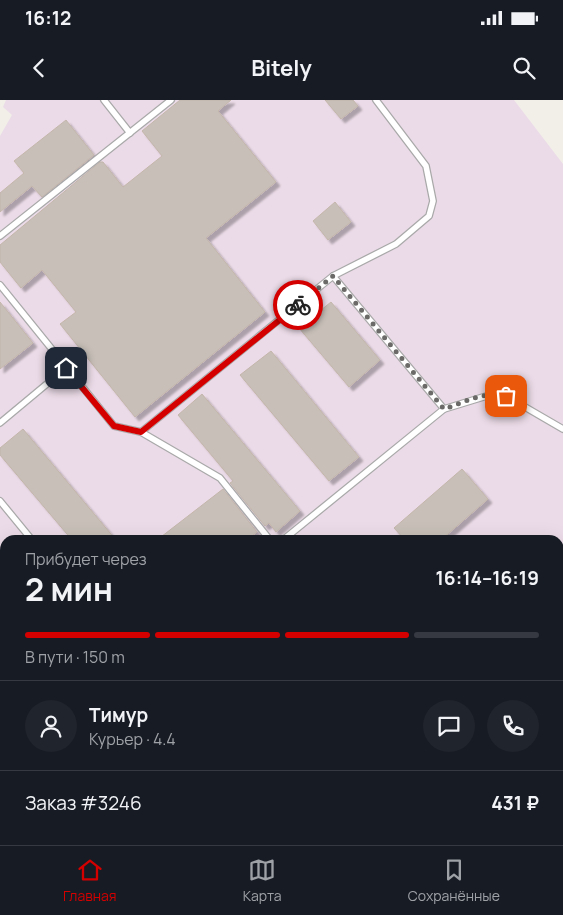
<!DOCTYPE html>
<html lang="ru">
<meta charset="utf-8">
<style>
body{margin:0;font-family:Manrope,sans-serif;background:#20242c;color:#f1f3f6;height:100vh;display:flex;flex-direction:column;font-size:19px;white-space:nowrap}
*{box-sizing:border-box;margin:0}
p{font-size:16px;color:#9ea1a6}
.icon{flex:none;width:28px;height:28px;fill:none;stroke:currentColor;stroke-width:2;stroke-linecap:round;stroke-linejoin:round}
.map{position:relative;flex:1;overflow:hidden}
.sheet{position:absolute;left:0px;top:435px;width:564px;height:310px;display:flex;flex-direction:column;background:#171b24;border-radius:15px 15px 0 0;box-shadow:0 5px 20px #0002}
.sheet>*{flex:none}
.pin{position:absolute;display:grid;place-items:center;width:42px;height:42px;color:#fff;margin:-21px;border-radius:10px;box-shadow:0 2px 8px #0006}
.courier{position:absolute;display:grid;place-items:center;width:50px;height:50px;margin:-25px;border:4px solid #d40000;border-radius:50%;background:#fff;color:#222;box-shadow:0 1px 6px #0007}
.overview em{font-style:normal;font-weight:700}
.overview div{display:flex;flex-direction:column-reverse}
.overview{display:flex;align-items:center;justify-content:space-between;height:85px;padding:0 25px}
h1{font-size:32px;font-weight:700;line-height:38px}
.bar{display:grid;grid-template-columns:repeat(4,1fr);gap:8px 5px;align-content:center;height:60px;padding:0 25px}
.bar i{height:6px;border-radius:4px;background:#363941}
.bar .selected{background:#d40000}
.bar p{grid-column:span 4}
.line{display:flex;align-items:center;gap:12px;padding:0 25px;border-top:1px solid #363941}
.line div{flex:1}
.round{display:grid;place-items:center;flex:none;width:52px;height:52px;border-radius:26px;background:#20242c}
.status{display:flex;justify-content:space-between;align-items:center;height:35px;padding:0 25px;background:#171b24;direction:ltr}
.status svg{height:14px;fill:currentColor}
header{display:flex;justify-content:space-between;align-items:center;height:65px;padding:0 25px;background:#171b24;font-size:22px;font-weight:700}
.tabs{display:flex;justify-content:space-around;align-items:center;height:70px;border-top:1px solid #363941;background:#171b24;font-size:14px;color:#9ea1a6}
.tabs a{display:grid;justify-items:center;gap:2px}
.tabs .selected{color:#d40000}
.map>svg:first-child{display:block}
.industrial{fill:#ebdbe8}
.building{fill:#c7bfb8;stroke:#c4b6ab;filter:url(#shadow)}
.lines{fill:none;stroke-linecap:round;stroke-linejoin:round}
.lane-casing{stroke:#a9a9a9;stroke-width:8}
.street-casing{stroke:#a9a9a9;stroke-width:13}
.lane{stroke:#fff;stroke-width:5.5}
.street{stroke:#fff;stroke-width:11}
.done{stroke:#6b6a68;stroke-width:5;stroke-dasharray:0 9}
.route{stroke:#d40000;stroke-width:6}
</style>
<div class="status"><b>16:12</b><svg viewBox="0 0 49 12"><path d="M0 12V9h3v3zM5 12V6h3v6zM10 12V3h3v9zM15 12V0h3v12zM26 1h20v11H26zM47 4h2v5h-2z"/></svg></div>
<header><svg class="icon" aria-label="back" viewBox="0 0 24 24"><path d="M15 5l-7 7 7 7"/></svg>Bitely<svg class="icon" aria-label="search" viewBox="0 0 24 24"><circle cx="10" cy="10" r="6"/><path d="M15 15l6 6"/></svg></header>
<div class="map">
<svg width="563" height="745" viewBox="0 0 563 745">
<defs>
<filter id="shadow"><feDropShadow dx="4" dy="4" stdDeviation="1" flood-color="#0004"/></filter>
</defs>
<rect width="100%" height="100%" fill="#f2efe9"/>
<g class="industrial">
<polygon points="6,0 514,0 563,64 563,675 559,678 559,440 5,440 5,563 0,557 0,36 12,15 3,7"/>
<polygon points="0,641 5,645 5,740 108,740 113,745 0,745"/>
<polygon points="153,740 468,740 460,745 158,745"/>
</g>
<g class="building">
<polygon points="180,0 231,0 218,11 276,82 206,138 265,212 135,317 60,224 76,212 42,170 21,188 0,162 0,145 100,62 103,62 123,87 162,56 142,31"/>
<polygon points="325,0 353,0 358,6 341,19"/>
<polygon points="66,20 94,55 42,97 32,86 0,112 0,93 24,73 14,61"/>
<polygon points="335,102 351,122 328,140 313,121"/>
<polygon points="0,202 33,243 0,269"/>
<polygon points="331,202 380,260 349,287 299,228"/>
<polygon points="271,251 359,357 329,381 240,275"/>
<polygon points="202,294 300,411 276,432 269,423 265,426 230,383 233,381 178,315"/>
<polygon points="23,329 116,440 72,440 0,355 0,348"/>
<polygon points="462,369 488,399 441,440 405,440 394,428"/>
<polygon points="223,389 257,432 247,440 157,440"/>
</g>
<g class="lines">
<g class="lane-casing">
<g id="lane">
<polyline points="104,0 130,33"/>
<polyline points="0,136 171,0"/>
<polyline points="0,185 114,326 141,332 333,176 396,144 429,116 433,101 426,66 376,0"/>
<polyline points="444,309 493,294 506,296 563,329"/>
<polyline points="0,323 66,268"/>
<polyline points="141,332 220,378 270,440"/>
<polyline points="0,401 32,440"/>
<polyline points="283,440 444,309 333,176"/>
<polyline points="559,530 560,529"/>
</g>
</g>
<g class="street-casing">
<g id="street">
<polyline points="0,605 5,610"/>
<polyline points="137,740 143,745"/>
</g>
</g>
<use href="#lane" class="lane"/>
<use href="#street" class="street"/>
</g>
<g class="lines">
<path class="done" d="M298,205L333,176L444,309C465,302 484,291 506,296"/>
<polyline class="route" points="66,268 114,326 141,332 298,205"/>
</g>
</svg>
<div class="pin" style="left:506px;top:296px;background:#ea580c"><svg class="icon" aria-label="bag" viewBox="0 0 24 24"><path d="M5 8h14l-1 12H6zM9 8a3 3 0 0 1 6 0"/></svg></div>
<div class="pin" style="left:66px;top:268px;background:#1f2937"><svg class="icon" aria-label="home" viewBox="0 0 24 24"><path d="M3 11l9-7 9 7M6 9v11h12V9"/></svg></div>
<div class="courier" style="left:298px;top:205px"><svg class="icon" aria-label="bike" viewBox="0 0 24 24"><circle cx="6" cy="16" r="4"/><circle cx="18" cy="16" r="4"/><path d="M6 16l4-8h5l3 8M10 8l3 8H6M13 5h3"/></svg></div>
<section class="sheet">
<div class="overview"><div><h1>2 мин</h1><p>Прибудет через</p></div><em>16:14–16:19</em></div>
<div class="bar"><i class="selected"></i><i class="selected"></i><i class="selected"></i><i></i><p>В пути · 150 m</p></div>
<div class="line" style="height:90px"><a class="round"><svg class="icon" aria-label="person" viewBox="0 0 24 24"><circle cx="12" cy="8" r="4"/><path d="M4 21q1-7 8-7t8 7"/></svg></a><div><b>Тимур</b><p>Курьер · 4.4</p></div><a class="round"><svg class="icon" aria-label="chat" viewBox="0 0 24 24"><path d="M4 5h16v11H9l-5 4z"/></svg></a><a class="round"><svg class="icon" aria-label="phone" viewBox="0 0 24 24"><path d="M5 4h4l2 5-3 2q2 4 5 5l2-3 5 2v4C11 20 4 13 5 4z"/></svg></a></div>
<div class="line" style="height:65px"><div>Заказ #3246</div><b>431 ₽</b></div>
</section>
</div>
<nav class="tabs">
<a class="selected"><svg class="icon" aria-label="home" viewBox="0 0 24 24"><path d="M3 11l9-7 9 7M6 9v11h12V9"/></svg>Главная</a>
<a><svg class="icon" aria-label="map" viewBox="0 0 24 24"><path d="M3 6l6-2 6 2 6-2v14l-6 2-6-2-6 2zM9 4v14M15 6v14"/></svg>Карта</a>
<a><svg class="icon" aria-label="saved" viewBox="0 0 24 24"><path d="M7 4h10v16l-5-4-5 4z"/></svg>Сохранённые</a>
</nav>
